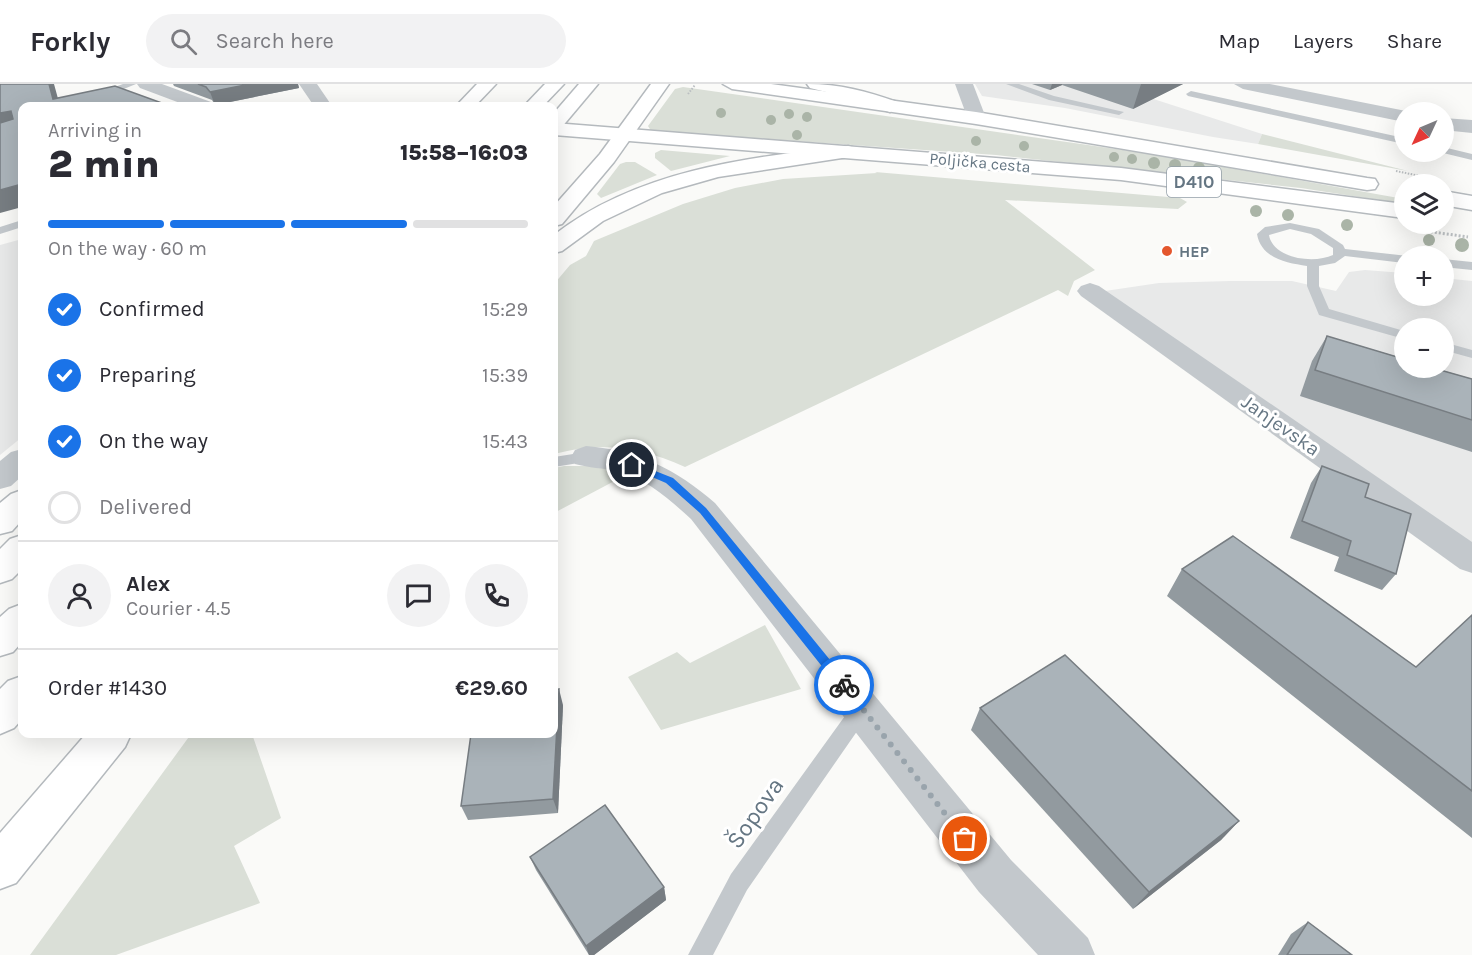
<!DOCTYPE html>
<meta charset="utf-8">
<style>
body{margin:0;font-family:Karla,sans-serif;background:#f2f2f3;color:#2b2b33;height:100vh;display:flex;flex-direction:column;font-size:22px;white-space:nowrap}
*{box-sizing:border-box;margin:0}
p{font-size:20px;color:#7c7c81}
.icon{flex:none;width:33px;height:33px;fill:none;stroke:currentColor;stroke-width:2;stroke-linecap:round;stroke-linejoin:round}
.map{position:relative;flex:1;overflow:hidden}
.details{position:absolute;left:18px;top:18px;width:540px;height:636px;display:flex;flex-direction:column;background:#fff;border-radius:12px;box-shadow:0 6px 24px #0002}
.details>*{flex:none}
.needle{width:39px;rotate:226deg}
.fabs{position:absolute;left:1394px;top:18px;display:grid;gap:12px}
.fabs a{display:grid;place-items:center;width:60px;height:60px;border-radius:50%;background:#fff;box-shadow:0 6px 24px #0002;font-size:30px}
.pin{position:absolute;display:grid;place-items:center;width:51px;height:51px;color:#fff;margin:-26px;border:3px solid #fff;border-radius:50%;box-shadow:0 2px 6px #0007}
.courier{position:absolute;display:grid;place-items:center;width:60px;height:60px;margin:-30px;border:4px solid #1a73e8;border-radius:50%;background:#fff;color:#222;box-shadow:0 2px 8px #0007}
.summary em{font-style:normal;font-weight:800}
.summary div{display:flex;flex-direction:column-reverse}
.summary{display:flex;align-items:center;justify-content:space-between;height:102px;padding:0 30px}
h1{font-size:39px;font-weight:800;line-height:45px}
.bar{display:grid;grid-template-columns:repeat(4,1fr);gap:9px 6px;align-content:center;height:72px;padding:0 30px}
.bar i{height:8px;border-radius:4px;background:#e1e1e2}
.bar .selected{background:#1a73e8}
.bar p{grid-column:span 4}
.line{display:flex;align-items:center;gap:15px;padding:0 30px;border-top:2px solid #e1e1e2}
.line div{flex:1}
.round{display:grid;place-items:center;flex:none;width:63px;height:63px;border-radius:32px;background:#f2f2f3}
ol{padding:0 30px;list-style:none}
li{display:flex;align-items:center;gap:18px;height:66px}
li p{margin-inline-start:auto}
li .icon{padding:6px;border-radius:50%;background:#1a73e8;color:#fff;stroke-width:4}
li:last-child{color:#7c7c81}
li i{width:33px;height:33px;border:3px solid #e1e1e2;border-radius:50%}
header{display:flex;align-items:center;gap:36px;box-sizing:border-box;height:84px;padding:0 30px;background:#fff;border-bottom:2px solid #e1e1e2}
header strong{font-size:28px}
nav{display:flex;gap:33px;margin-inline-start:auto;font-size:21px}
.search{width:420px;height:54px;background:#f2f2f3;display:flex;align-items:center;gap:15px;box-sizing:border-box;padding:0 21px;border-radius:33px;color:#7c7c81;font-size:22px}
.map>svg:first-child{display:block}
.built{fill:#e8e9e9;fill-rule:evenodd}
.green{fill:#dadfd7}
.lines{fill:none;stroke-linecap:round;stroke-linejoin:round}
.primary-casing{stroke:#b5babe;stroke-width:3}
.highway-casing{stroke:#b4b9bd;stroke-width:3}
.path-far1{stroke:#bbbfc2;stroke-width:2;stroke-dasharray:1.5 1.5;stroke-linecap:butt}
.path{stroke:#bbbfc2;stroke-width:3;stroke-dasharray:2 2;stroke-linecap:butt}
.lane{fill:#c3c8cc;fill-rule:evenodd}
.street{fill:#c3c8cc;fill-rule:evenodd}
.primary{fill:#fff;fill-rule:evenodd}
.highway{fill:#fff;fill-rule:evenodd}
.tree{fill:#aab4a7}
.wall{fill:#929a9f}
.shaded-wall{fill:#777d82}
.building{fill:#aab3b9;stroke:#777d82;stroke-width:1.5}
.route{fill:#1a73e8}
.done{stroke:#99a4ac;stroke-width:6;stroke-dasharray:0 10.8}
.poi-dot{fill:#e4572e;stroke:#fff;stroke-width:2}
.labels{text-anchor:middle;stroke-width:6;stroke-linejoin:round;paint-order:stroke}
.far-street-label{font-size:16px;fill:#657683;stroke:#fff}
.far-poi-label{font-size:16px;font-weight:bold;fill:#657683;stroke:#fff;text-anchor:start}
.shield{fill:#fff;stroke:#939fa8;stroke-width:1.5}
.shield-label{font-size:18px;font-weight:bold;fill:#657683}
.street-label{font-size:20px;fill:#657683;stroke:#fff}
.near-street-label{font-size:24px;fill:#657683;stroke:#fff}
</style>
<header>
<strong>Forkly</strong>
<div class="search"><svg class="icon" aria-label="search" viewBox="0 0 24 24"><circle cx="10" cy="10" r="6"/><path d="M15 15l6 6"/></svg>Search here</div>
<nav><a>Map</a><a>Layers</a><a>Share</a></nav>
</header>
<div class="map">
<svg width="1472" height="871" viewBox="0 0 1472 871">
<rect width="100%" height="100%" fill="#fafaf8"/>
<g class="built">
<polygon points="975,0 1107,0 1262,50 1258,60 1213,53 1065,24 982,12"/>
<polygon points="22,155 22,353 0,371 0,161"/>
<path d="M1365,186L1404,189V212H1443V194L1472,197V462L1105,207L1159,199L1230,197H1292L1336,207L1349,188ZM1404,244H1443V284H1404Z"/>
</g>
<g class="green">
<polygon points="683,3 1158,71 1404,115 1404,120 1301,104 996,71 651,47 648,42 675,5"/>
<polygon points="1262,50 1408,87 1258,60"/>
<polygon points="661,66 730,72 671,87 655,74 655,69"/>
<polygon points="626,78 635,78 657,91 601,114 597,110 620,80"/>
<path d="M875,88L1180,114L1187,118L1178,125L1005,116L1095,186L1074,197L1068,212L1058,206L685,383C638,362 603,358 554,370V200L570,181L586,172L594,157L683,120L735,104L783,95L877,89Z"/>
<polygon points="564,382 602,382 622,393 554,429 554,384"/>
<polygon points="765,541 801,605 661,646 628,593 677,568 690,579"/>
<polygon points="191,650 252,650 281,734 234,762 260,819 116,871 30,871"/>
</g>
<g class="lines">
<g class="primary-casing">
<g id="primary">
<polygon points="723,0 771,0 976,28 1367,94 1375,95 1378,100 1375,105 1367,106 976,40 732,5"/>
<polygon points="554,39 1121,84 1404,120 1404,134 1121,96 554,51"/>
<polygon points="1443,107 1472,112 1472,126 1443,121"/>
</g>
</g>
<g class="highway-casing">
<g id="highway">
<polygon points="477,0 496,0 475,22 456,22"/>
<polygon points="545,0 564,0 543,22 524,22"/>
<polygon points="579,0 598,0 561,44 554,46 554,29"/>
<polygon points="651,0 669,0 614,78 562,140 554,142 554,122 600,70"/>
<path d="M807,0C840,0 866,7 897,18L899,22L890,28L855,15L810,4Z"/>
<path d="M848,62L855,64L858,68L855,72L718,93L662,109L603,137L562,167L554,169V151C638,86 745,74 848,62Z"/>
<polygon points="22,406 22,436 12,447 0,450 0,419 11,410"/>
<polygon points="22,451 22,485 12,495 0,499 0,465 10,455"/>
<polygon points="22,520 22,558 13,568 0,572 0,533 9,525"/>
<polygon points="22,592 22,635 14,644 0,650 0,605 8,597"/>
<polygon points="86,650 131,650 125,663 16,799 0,805 0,749"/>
</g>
</g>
<g class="path-far1">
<polyline points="688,10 695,1"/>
<polyline points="1396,87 1430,94"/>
</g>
<polyline class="path" points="1419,146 1468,153"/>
<g class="lane">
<polygon points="123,0 136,0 82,22 72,22 81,15"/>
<polygon points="1006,0 1019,0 1054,12 1124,28 1119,31 1049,16"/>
<polygon points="1191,7 1404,54 1404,60 1188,12 1186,10"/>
<polygon points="1443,63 1472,70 1472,76 1439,68 1443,68"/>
<polygon points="22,136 22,143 0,150 0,143"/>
<path d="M1290,139L1319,145L1343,161L1345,165L1408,172H1404V179L1345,172L1335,179L1319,182V202L1329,225L1404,247V255L1319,231L1307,202V182C1286,179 1261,174 1257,150L1265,143ZM1290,145L1311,150L1333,164V171C1314,180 1273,175 1269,151Z"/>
<polygon points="1443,175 1472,178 1472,186 1443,183"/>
<polygon points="1443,258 1472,266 1472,274 1443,266"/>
<polygon points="586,368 594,373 591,377 554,383 554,373"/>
<polygon points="862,615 869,618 872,624 869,630 747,806 713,871 688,871 731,790 855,618"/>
</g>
<g class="street">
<polygon points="137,0 162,0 211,18 213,22 188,22 140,4"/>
<polygon points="299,0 317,0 332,22 314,22"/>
<polygon points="955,0 973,0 986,34 983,38 969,38"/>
<polygon points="1234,0 1270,0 1411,28 1404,28 1404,38 1243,5"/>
<polygon points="1443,34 1472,36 1472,49 1443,46"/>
<polygon points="1090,199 1099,202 1472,458 1472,489 1460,485 1081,212 1077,207 1081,202"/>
<path d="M586,362C637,366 676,385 715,419L1011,776L1088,854L1095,871H1038L979,808L691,435C670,416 646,394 617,387C603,384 589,384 575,380L571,373L575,366Z"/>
<polygon points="22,365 22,392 11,402 0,405 0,377 11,368"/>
</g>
<use href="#primary" class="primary"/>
<use href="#highway" class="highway"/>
</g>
<g class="tree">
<circle cx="721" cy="29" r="5"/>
<circle cx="789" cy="30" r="5"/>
<circle cx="807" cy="33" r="5"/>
<circle cx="771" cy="36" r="5"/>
<circle cx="797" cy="51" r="5"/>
<circle cx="976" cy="57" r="5"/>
<circle cx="1024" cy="62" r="5"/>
<circle cx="1114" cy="73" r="5"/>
<circle cx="1132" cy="75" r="5"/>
<circle cx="1154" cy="79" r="6"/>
<circle cx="1175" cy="81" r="6"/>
<circle cx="1199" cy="84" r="6"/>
<circle cx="1256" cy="127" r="6"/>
<circle cx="1288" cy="131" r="6"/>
<circle cx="1347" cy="141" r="6"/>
<circle cx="1429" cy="156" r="6"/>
<circle cx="1462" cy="161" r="7"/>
</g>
<g class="wall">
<polygon points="173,0 298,0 299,4 215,21 212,16 174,2"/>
<polygon points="1032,0 1183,0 1133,25 1062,1 1050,6"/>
<polygon points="1327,252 1472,295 1472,368 1300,312 1312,277"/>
<polygon points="1322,382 1365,413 1396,490 1382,506 1334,487 1339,473 1290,454 1311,399"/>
<polygon points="1182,485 1416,583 1472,531 1472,754 1167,512"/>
<polygon points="563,621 558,729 468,736 461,722"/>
<polygon points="980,624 1239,737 1221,756 1133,825 971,646"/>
<polygon points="530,773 664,803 666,816 594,871 589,871 536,786"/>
<polygon points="1308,838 1352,871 1278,871 1291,850"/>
</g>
<g class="shaded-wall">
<polygon points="49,0 54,0 60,22 53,15"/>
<polygon points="250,0 298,0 299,4 215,21 210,8"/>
<polygon points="1052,0 1062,0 1062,1 1050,6"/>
<polygon points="1141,0 1183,0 1133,25"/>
<polygon points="11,27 22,46 0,50 0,29"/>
<polygon points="22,100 22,123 0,129 0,106"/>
<polygon points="559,605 563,621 558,729 553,715"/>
<polygon points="1239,737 1221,756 1133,825 1149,808"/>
<polygon points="664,803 666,816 594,871 589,871 586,862"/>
</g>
<g class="building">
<polygon points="0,0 49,0 53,15 115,2 170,22 22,22 22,100 0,106 0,39 13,35 11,27 0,29"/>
<polygon points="198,0 250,0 210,8 206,3"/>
<polygon points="1327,252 1404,275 1404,284 1433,284 1472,295 1472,336 1315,286"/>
<polygon points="1322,382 1369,400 1365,413 1411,430 1396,490 1347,471 1351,457 1302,437"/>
<polygon points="1233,452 1416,583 1472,531 1472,707 1182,485"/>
<polygon points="1065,571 1239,737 1149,808 980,624"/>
<polygon points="559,605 553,715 461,722 471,650 554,650 554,606"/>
<polygon points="605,721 664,803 586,862 530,773"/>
<polygon points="1308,838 1352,871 1287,871"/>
</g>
<polygon class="route" points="629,379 635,379 673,394 706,424 848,598 848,605 840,605 700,429 666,399 629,383"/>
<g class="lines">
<polyline class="done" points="844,601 965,755"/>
</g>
<circle class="poi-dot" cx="1167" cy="167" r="6"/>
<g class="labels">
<g class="far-street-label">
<text transform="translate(980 78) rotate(5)" y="6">Poljička cesta</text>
</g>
<g class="far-poi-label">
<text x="1179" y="173">HEP</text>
</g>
<rect class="shield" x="1167" y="83" width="54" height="30" rx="4.5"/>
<g class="shield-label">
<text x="1194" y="104">D410</text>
</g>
<g class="street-label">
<text transform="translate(1281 341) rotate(35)" y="7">Janjevska</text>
</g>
<g class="near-street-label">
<text transform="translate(755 729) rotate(-55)" y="8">Šopova</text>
</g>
</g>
</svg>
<div class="fabs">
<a><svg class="needle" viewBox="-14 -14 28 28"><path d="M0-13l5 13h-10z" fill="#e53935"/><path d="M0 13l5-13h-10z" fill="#7c7c81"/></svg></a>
<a><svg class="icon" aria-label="layers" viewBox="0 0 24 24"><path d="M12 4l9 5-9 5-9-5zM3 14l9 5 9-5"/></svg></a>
<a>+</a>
<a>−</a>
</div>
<div class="pin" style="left:965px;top:755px;background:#ea580c"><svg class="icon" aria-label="bag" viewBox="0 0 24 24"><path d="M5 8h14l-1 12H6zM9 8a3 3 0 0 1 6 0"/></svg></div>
<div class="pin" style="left:632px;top:381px;background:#1f2937"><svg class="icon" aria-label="home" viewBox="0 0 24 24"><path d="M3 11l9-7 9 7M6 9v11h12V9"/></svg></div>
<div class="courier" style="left:844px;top:601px"><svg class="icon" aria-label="bike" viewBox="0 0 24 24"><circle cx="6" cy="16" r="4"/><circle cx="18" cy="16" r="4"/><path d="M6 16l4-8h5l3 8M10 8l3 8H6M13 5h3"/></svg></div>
<section class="details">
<div class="summary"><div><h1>2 min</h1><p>Arriving in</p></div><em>15:58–16:03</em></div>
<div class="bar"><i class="selected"></i><i class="selected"></i><i class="selected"></i><i></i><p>On the way · 60 m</p></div>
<ol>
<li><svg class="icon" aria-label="check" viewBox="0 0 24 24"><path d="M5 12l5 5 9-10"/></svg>Confirmed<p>15:29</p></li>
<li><svg class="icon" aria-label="check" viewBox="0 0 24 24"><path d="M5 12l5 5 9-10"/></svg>Preparing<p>15:39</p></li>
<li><svg class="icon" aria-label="check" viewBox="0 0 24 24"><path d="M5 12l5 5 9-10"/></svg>On the way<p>15:43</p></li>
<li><i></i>Delivered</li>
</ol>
<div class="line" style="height:108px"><a class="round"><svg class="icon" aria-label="person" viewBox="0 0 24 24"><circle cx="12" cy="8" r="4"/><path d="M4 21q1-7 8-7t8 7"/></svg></a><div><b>Alex</b><p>Courier · 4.5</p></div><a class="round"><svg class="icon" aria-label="chat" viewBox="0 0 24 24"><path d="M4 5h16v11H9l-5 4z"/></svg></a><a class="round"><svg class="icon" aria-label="phone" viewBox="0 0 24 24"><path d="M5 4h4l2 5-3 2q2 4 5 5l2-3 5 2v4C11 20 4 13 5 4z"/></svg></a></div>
<div class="line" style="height:78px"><div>Order #1430</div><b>€29.60</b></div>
</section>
</div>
